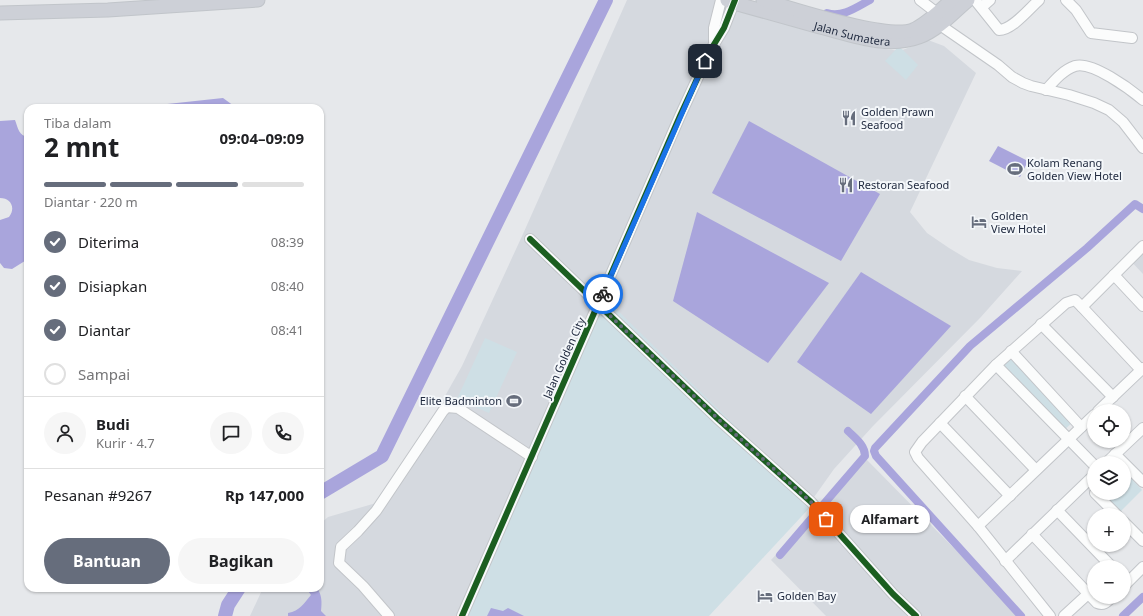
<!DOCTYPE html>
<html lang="id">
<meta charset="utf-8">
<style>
body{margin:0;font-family:"Noto Sans",sans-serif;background:#f6f6f6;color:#202124;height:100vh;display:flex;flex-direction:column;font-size:15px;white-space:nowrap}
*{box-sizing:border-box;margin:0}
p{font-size:13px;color:#757577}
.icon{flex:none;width:22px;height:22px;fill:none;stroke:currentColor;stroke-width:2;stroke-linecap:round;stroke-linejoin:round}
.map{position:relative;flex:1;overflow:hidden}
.sheet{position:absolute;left:24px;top:104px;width:300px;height:488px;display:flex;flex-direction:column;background:#fff;border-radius:12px;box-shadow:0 1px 3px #0004}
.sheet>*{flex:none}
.buttons{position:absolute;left:1087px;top:404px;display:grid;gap:8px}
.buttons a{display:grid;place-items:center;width:44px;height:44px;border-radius:50%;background:#fff;box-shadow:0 1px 3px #0004;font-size:20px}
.pin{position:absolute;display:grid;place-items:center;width:34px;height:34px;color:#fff;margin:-17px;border-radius:8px;box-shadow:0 2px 6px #0006}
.courier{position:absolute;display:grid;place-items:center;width:40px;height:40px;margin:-20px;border:3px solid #1a73e8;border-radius:50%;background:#fff;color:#222;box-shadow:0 1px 5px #0007}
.bubble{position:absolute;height:28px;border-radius:14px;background:#fff;box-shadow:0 1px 3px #0004;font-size:13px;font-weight:700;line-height:28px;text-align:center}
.summary em{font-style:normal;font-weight:700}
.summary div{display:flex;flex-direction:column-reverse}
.summary{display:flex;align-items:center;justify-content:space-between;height:68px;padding:0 20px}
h1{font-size:26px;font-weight:700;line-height:30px}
.bar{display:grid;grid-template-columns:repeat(4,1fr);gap:6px 4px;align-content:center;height:48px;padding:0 20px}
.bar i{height:5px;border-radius:3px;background:#e0e0e0}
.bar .selected{background:#666d7c}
.bar p{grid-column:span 4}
.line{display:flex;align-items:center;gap:10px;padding:0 20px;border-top:1px solid #e0e0e0}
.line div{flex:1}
.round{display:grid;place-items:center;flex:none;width:42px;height:42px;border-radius:21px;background:#f6f6f6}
ol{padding:0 20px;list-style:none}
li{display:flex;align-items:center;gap:12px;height:44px}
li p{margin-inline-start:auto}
li .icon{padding:4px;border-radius:50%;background:#666d7c;color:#fff;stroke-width:4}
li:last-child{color:#757577}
li i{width:22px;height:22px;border:2px solid #e0e0e0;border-radius:50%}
.action{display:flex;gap:8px;margin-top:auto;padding:8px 20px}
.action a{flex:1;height:46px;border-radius:24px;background:#666d7c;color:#fff;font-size:16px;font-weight:700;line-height:46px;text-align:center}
.action a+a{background:#f6f6f6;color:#202124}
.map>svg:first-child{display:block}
.built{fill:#d5d9df}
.green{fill:#cedfe5}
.water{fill:#a9a5dc}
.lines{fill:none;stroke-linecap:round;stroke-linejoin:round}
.canal{stroke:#a9a5dc;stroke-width:8}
.river{stroke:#a9a5dc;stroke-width:14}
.minor-casing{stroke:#c2c5c9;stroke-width:12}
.major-casing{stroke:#c1c5ca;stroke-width:15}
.minor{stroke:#fbfcfc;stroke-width:10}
.major{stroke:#cdd0d7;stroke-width:13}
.cycleway-casing{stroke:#f4f7fa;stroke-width:8}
.cycleway{stroke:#1b5e20;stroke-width:6}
.done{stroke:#666d7c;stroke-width:4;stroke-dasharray:0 7.2}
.route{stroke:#1a73e8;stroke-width:5}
.labels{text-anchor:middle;stroke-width:4;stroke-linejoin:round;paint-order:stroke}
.street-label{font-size:11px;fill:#212b40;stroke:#f4f7fa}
.poi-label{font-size:11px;fill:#212b40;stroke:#f4f7fa;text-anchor:start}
</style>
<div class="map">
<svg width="1143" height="616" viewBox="0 0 1143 616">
<rect width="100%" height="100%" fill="#e6e8eb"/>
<g class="built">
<polygon points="627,0 718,0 817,33 864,46 900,51 928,40 944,46 976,73 910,212 927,233 949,248 969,260 997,268 1022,271 980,318 873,426 834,469 812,500 702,616 250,616 263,588 320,588 320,524 328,517 383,501 403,470 462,366 523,234"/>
<polygon points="1143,242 1143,274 1128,258"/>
<polygon points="866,459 1011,606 1020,616 826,616 771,560"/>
</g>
<g class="green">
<polygon points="899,46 918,65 906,80 885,61"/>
<polygon points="604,297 814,503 709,616 464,616"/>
<polygon points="485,338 517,352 489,413 457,399"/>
<polygon points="1007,353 1073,422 1064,430 998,361"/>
<polygon points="1124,471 1142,490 1120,512 1101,493 1124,493"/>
</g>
<g class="water">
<polygon points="223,98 234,106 234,108 130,108"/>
<path d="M15,120C18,128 19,136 28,137V259L12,269L4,268L0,263V220L9,217C16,208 11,198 0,198V121Z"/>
<polygon points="749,121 880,194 841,261 712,193"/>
<polygon points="998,146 1028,161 1020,177 989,161"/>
<polygon points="697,212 829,283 768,363 673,301"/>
<polygon points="861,272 951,326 871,414 797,362"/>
<path d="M306,588H317C322,595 322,602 321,611L326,616H288V613C300,611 304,603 311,595Z"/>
<polygon points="491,608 503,611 508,608 524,616 487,616"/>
</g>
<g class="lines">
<g class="canal">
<path d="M827,13C842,18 857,7 870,0"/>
<path d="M780,555L865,456C865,445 855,438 848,431"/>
<polyline points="1021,616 876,456 874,451 875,448 970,346 1087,248 1135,204 1143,209"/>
<polyline points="1123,616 1143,597"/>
</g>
<g class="river">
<polyline points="320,493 382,456 606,0"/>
<polyline points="225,616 228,605 239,588"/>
</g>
<g class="minor-casing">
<g id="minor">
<polyline points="920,0 937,13"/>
<path d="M975,0L999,30C1012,30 1029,9 1039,0"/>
<polyline points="1066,0 1076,10 1091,33 1132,38"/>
<polyline points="982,7 990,0"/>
<polyline points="940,25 998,65 1012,77 1023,83 1031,86 1069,95 1094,103 1109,110 1123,122 1143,148"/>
<polyline points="714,42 714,28 721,0"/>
<path d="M1046,90C1054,81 1063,70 1075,66C1092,61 1130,89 1143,100"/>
<polyline points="530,239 717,418 811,502 893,594 916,616"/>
<polyline points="1114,275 1143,306"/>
<polyline points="1041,324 1113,397"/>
<polyline points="1011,351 1081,427"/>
<polyline points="996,365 1094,465"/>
<polyline points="1141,370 1082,307 1143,246"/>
<polyline points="965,396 1036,470"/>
<polyline points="1098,411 1143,368"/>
<polyline points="940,423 1010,496"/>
<polyline points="1115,454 1143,482"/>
<polyline points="1106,463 1143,428"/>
<polyline points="1095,493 1117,515"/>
<polyline points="1057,510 1112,567"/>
<polyline points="1124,522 1143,541"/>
<polyline points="978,526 1094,415"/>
<path d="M1032,534L1097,603C1104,606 1107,602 1112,597"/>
<polyline points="1005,561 1094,475"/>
<polyline points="1124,586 1143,567"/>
<polyline points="389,616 363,586 339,563 341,547 358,531 376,511 443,411 447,407 458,408 532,457"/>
<polyline points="462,616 680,116 710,51 724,28 735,0"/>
<polyline points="1050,616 978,526 918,458 915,452 922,442 996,365 1066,303 1075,300 1082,307"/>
<polyline points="1064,616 1088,594"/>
</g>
</g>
<g class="major-casing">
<g id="major">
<path id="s1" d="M727,0L734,3C763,11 792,19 820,27C852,35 887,49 919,37C938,30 953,13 968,0"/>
<path d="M763,0C792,9 888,40 913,30C927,24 940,10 952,0"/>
<polyline points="0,13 108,10 258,0"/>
</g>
</g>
<use href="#minor" class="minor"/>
<use href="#major" class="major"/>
<g class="cycleway-casing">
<g id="cycleway">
<polyline points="530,239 717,418 811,502 893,594 916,616"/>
<polyline points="462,616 680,116 710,51 724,28 735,0"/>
</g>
</g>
<use href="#cycleway" class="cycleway"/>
</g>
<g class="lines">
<polyline class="done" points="603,294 598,304 717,418 811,502 826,519"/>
<polyline class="route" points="603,294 705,61"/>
</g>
<defs>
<g id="restaurant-bare" transform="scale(1.2)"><path d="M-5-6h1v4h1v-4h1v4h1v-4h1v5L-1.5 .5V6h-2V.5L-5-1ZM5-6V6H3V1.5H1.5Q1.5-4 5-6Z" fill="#666d7c" stroke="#f4f7fa" stroke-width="2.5" paint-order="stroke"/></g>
<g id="stadium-bare" transform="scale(1.2)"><path d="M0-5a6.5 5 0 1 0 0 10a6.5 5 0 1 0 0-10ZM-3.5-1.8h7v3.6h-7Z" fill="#666d7c" stroke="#f4f7fa" stroke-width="2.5" paint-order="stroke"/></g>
<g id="hotel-bare" transform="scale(1.2)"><path d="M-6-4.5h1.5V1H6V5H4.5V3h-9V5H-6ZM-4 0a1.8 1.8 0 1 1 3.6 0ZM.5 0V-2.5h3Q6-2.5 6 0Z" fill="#666d7c" stroke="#f4f7fa" stroke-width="2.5" paint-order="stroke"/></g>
</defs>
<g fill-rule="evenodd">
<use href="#restaurant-bare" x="849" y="118"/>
<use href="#stadium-bare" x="1015" y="169"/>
<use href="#restaurant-bare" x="846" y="185"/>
<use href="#hotel-bare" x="979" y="222"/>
<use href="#stadium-bare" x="514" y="401"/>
<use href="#hotel-bare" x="765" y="596"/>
</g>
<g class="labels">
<g class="street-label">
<text dy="4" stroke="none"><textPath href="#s1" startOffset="130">Jalan Sumatera</textPath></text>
<text transform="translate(564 358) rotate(-66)" y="4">Jalan Golden City</text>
</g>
<g class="poi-label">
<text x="861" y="116">Golden Prawn<tspan x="861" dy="13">Seafood</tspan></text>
<text x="1027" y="167">Kolam Renang<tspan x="1027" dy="13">Golden View Hotel</tspan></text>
<text x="858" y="189">Restoran Seafood</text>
<text x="991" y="220">Golden<tspan x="991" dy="13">View Hotel</tspan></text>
<text x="502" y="405" text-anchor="end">Elite Badminton</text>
<text x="777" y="600">Golden Bay</text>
</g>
</g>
</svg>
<div class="buttons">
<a><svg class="icon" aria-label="locate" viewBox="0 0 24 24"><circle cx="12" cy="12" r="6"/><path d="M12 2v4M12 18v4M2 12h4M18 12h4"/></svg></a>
<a><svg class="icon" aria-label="layers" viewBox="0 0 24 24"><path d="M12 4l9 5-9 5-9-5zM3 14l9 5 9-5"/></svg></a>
<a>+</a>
<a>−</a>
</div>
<div class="pin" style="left:826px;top:519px;background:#ea580c"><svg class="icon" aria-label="bag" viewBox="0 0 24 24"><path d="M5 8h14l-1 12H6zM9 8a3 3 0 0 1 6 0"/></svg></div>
<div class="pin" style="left:705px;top:61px;background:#1f2937"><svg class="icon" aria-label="home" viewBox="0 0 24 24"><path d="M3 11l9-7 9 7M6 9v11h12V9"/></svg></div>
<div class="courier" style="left:603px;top:294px"><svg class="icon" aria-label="bike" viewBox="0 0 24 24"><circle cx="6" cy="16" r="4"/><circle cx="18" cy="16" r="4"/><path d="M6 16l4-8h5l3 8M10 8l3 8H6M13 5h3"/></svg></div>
<div class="bubble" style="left:850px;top:505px;width:80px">Alfamart</div>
<section class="sheet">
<div class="summary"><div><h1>2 mnt</h1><p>Tiba dalam</p></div><em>09:04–09:09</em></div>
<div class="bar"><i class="selected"></i><i class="selected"></i><i class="selected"></i><i></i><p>Diantar · 220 m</p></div>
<ol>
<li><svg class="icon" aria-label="check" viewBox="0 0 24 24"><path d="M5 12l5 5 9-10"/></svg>Diterima<p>08:39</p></li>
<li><svg class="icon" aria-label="check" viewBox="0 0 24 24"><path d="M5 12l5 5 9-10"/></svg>Disiapkan<p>08:40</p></li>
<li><svg class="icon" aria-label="check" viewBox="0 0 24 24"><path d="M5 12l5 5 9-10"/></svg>Diantar<p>08:41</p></li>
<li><i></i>Sampai</li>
</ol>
<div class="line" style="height:72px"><a class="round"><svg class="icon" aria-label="person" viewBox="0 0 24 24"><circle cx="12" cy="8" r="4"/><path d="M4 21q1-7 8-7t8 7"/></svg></a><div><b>Budi</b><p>Kurir · 4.7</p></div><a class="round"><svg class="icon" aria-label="chat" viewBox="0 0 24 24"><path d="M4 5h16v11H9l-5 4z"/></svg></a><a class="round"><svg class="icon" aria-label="phone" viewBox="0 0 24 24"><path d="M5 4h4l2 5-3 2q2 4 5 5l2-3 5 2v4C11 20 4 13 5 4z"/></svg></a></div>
<div class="line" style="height:52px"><div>Pesanan #9267</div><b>Rp 147,000</b></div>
<div class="action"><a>Bantuan</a><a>Bagikan</a></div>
</section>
</div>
